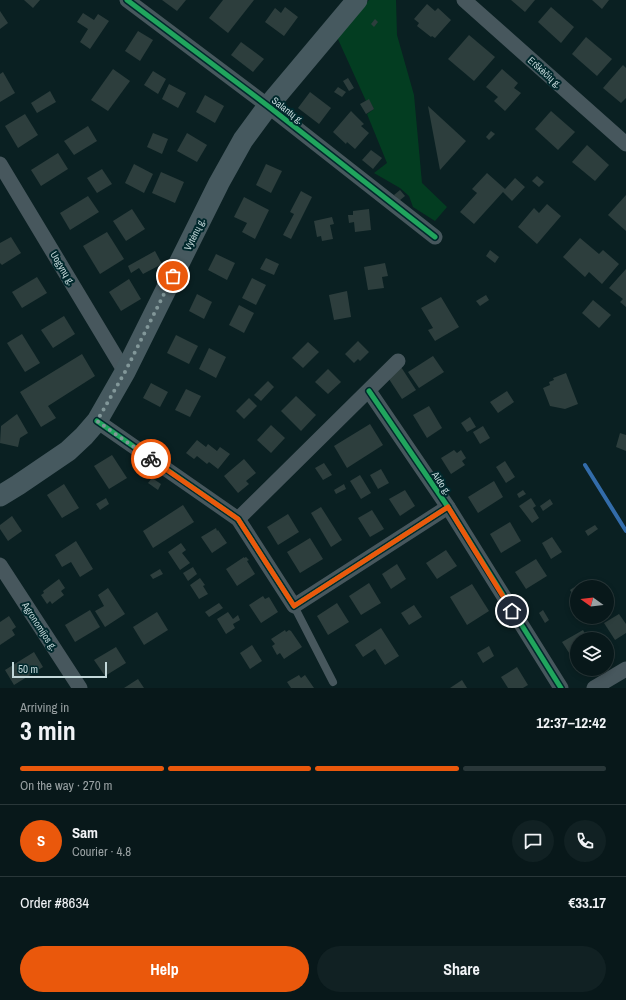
<!DOCTYPE html>
<meta charset="utf-8">
<style>
body{margin:0;font-family:"Archivo Narrow",sans-serif;background:#112123;color:#f1f3f6;height:100vh;display:flex;flex-direction:column;font-size:15px;white-space:nowrap}
*{box-sizing:border-box;margin:0}
p{font-size:13px;color:#98a0a2}
.icon{flex:none;width:22px;height:22px;fill:none;stroke:currentColor;stroke-width:2;stroke-linecap:round;stroke-linejoin:round}
.map{position:relative;height:688px;overflow:hidden}
.sheet{display:flex;flex-direction:column;background:#08181a;flex:1}
.sheet>*{flex:none}
.needle{width:26px;rotate:285deg}
.buttons{position:absolute;left:570px;top:580px;display:grid;gap:8px}
.buttons a{display:grid;place-items:center;width:44px;height:44px;border-radius:50%;background:#08181a;box-shadow:0 2px 6px #0003,0 0 0 1px #293739;font-size:20px}
.scale{position:absolute;left:12px;bottom:10px;width:95px;box-sizing:border-box;padding-left:4px;border:2px solid #c2d7d9;border-top:0;font-size:11px;line-height:14px;white-space:nowrap;color:#c2d7d9;-webkit-text-stroke:3px #00282c;paint-order:stroke}
.pin{position:absolute;display:grid;place-items:center;width:34px;height:34px;color:#fff;margin:-17px;border:2px solid #fff;border-radius:50%;box-shadow:0 1px 4px #0007}
.courier{position:absolute;display:grid;place-items:center;width:40px;height:40px;margin:-20px;border:3px solid #ea580c;border-radius:50%;background:#fff;color:#222;box-shadow:0 1px 5px #0007}
.head em{font-style:normal;font-weight:700}
.head div{display:flex;flex-direction:column-reverse}
.head{display:flex;align-items:center;justify-content:space-between;height:68px;padding:0 20px}
h1{font-size:26px;font-weight:700;line-height:30px}
.bar{display:grid;grid-template-columns:repeat(4,1fr);gap:6px 4px;align-content:center;height:48px;padding:0 20px}
.bar i{height:5px;border-radius:3px;background:#293739}
.bar .current{background:#ea580c}
.bar p{grid-column:span 4}
.line{display:flex;align-items:center;gap:10px;padding:0 20px;border-top:1px solid #293739}
.line div{flex:1}
.round{display:grid;place-items:center;flex:none;width:42px;height:42px;border-radius:21px;background:#112123}
.primary-button{display:flex;gap:8px;margin-top:auto;padding:8px 20px}
.primary-button a{flex:1;height:46px;border-radius:24px;background:#ea580c;color:#fff;font-size:16px;font-weight:700;line-height:46px;text-align:center}
.primary-button a+a{background:#112123;color:#f1f3f6}
.map>svg:first-child{display:block}
.green{fill:#033d21}
.lines{fill:none;stroke-linecap:round;stroke-linejoin:round}
.stream{stroke:#336caa;stroke-width:4}
.building{fill:#2d3e3d}
.service{stroke:#47575d;stroke-width:8}
.minor{stroke:#47575d;stroke-width:15}
.secondary{stroke:#46595f;stroke-width:21}
.cycleway-casing{stroke:#00282c;stroke-width:8}
.cycleway{stroke:#20a55d;stroke-width:5}
.done{stroke:#829799;stroke-width:4;stroke-dasharray:0 7.2}
.route{stroke:#ea580c;stroke-width:5}
.labels{text-anchor:middle;stroke-width:4;stroke-linejoin:round;paint-order:stroke}
.street-label{font-size:10px;fill:#c2d7d9;stroke:#00282c}
</style>
<div class="map">
<svg width="626" height="688" viewBox="0 0 626 688">
<rect width="100%" height="100%" fill="#0a2022"/>
<polygon class="green" points="369,0 396,0 397,35 414,95 422,183 447,207 435,221 413,207 409,196 400,188 374,173 387,163 367,114 374,109 369,100 366,101 337,37"/>
<g class="lines">
<polyline class="stream" points="585,465 626,531"/>
</g>
<g class="building">
<polygon points="24,0 40,0 33,8"/>
<polygon points="162,0 186,0 177,11"/>
<polygon points="223,0 254,0 228,33 209,18"/>
<polygon points="511,0 535,0 525,12"/>
<polygon points="592,0 609,0 602,9"/>
<polygon points="427,4 435,11 438,8 451,20 435,38 432,36 431,37 417,26 419,23 414,19"/>
<polygon points="285,7 298,17 284,36 265,22 275,8 281,13"/>
<polygon points="551,7 574,27 561,43 538,22"/>
<polygon points="0,11 8,23 0,29"/>
<polygon points="83,13 94,20 98,14 109,21 90,49 80,42 88,29 77,22"/>
<polygon points="375,19 378,22 374,27 371,24"/>
<polygon points="138,31 153,40 140,61 125,51"/>
<polygon points="469,35 495,57 474,81 448,59"/>
<polygon points="586,37 612,59 597,76 572,54"/>
<polygon points="241,42 264,59 253,72 231,55"/>
<polygon points="623,65 626,68 626,98 621,103 603,88"/>
<polygon points="113,69 130,81 108,111 91,100"/>
<polygon points="502,69 518,83 514,88 521,93 505,111 494,101 498,97 486,87"/>
<polygon points="153,71 166,79 158,94 144,85"/>
<polygon points="3,72 15,93 0,102 0,74"/>
<polygon points="348,78 354,88 349,91 343,81"/>
<polygon points="169,84 186,93 178,108 162,99"/>
<polygon points="338,87 346,92 342,97 334,92"/>
<polygon points="50,91 56,102 37,113 31,103"/>
<polygon points="310,92 331,108 319,124 298,108"/>
<polygon points="205,95 224,106 215,123 196,112"/>
<polygon points="369,99 374,109 366,114 360,104"/>
<polygon points="428,106 466,141 440,170"/>
<polygon points="351,111 364,124 361,126 369,133 355,149 347,142 346,144 333,132"/>
<polygon points="551,111 575,132 558,150 535,129"/>
<polygon points="25,114 38,135 18,148 5,126"/>
<polygon points="88,126 97,141 74,155 64,141"/>
<polygon points="491,131 495,134 489,140 486,137"/>
<polygon points="153,133 168,139 162,154 147,147"/>
<polygon points="187,133 207,145 197,162 177,151"/>
<polygon points="587,145 609,165 595,181 572,162"/>
<polygon points="371,150 382,158 373,169 362,160"/>
<polygon points="58,153 68,169 41,186 31,170"/>
<polygon points="134,164 153,174 144,193 125,183"/>
<polygon points="266,164 282,171 271,193 256,185"/>
<polygon points="102,169 112,184 97,193 87,178"/>
<polygon points="161,172 184,182 175,203 152,193"/>
<polygon points="487,173 505,189 515,178 525,187 512,201 503,192 474,224 460,212 477,193 472,189"/>
<polygon points="537,176 544,182 539,187 532,181"/>
<polygon points="400,190 405,196 399,201 394,195"/>
<polygon points="301,191 312,197 291,239 283,235 294,214 290,212"/>
<polygon points="626,195 626,231 608,215"/>
<polygon points="88,196 99,212 70,230 60,213"/>
<polygon points="244,197 269,210 255,239 242,232 247,223 234,217"/>
<polygon points="547,204 561,216 537,244 518,227 534,208 539,213"/>
<polygon points="132,209 145,229 126,241 113,221"/>
<polygon points="369,209 371,230 355,232 354,222 349,223 348,215 353,215 353,211"/>
<polygon points="332,217 334,224 330,225 333,239 322,241 321,236 317,237 314,221"/>
<polygon points="107,232 124,259 100,274 83,246"/>
<polygon points="11,237 21,253 2,265 0,263 0,243"/>
<polygon points="580,238 599,254 603,250 619,264 602,284 589,272 585,277 563,257"/>
<polygon points="490,250 499,257 495,263 486,256"/>
<polygon points="155,251 162,264 143,274 139,268 131,273 128,266"/>
<polygon points="216,254 235,263 227,280 208,270"/>
<polygon points="266,258 279,264 274,275 260,269"/>
<polygon points="385,263 388,276 382,277 384,288 368,290 364,267"/>
<polygon points="626,269 626,307 620,302 623,299 609,288"/>
<polygon points="37,277 47,293 22,308 12,292"/>
<polygon points="252,278 266,285 256,305 242,298"/>
<polygon points="129,279 141,299 121,311 109,292"/>
<polygon points="347,291 351,317 334,320 329,295"/>
<polygon points="197,294 212,302 204,319 189,311"/>
<polygon points="486,295 489,300 480,306 476,301"/>
<polygon points="441,297 459,327 435,341 428,330 433,328 421,308"/>
<polygon points="593,300 611,315 599,328 582,313"/>
<polygon points="239,305 254,313 244,333 229,325"/>
<polygon points="64,316 75,334 53,348 41,330"/>
<polygon points="22,334 40,363 25,372 7,343"/>
<polygon points="176,335 198,346 189,364 167,353"/>
<polygon points="358,341 369,352 360,361 358,359 354,363 345,354"/>
<polygon points="308,342 319,352 303,368 292,358"/>
<polygon points="209,348 226,357 216,378 199,369"/>
<polygon points="82,354 95,376 48,406 56,418 41,427 20,392"/>
<polygon points="433,356 444,372 419,388 408,372"/>
<polygon points="401,367 416,390 402,399 387,376"/>
<polygon points="328,369 341,382 328,394 315,382"/>
<polygon points="566,373 578,404 565,409 550,406 543,388 550,385 549,382 554,380 553,378"/>
<polygon points="268,381 274,387 261,401 254,395"/>
<polygon points="151,383 168,392 160,407 143,398"/>
<polygon points="186,389 201,396 190,417 175,410"/>
<polygon points="507,391 514,402 498,413 490,402"/>
<polygon points="296,396 316,415 301,431 281,411"/>
<polygon points="249,398 257,406 244,419 236,411"/>
<polygon points="429,406 442,428 427,438 413,415"/>
<polygon points="17,414 28,433 20,438 18,447 0,443 1,426"/>
<polygon points="470,417 476,427 467,432 461,423"/>
<polygon points="370,424 383,445 347,468 334,446"/>
<polygon points="271,425 285,438 271,453 257,440"/>
<polygon points="483,426 490,438 480,444 473,432"/>
<polygon points="620,433 626,435 626,451 616,447"/>
<polygon points="197,440 206,447 208,444 217,451 220,447 230,454 218,469 209,462 207,464 197,456 194,459 186,453"/>
<polygon points="454,450 457,453 461,450 466,458 462,461 465,465 451,474 441,458"/>
<polygon points="112,455 127,478 109,489 94,466"/>
<polygon points="244,459 256,473 246,481 249,484 238,493 224,476"/>
<polygon points="505,461 515,477 506,483 496,467"/>
<polygon points="324,463 332,475 323,480 315,468"/>
<polygon points="381,469 389,483 378,489 370,475"/>
<polygon points="360,475 371,493 361,499 350,481"/>
<polygon points="152,478 161,484 158,490 148,483"/>
<polygon points="494,481 503,497 478,513 468,497"/>
<polygon points="64,484 79,508 62,518 47,495"/>
<polygon points="344,484 346,489 336,494 334,490"/>
<polygon points="405,490 415,506 400,516 389,499"/>
<polygon points="523,490 526,494 519,498 517,494"/>
<polygon points="106,498 109,504 100,510 96,504"/>
<polygon points="531,498 536,506 533,508 539,518 532,523 519,506"/>
<polygon points="550,499 553,504 543,511 540,506"/>
<polygon points="183,505 194,522 153,548 143,531"/>
<polygon points="321,507 342,540 331,547 311,513"/>
<polygon points="372,510 384,529 370,537 358,518"/>
<polygon points="288,514 299,532 278,545 267,527"/>
<polygon points="12,516 22,531 8,541 0,529 0,525"/>
<polygon points="510,522 521,541 501,553 490,534"/>
<polygon points="595,525 598,529 588,536 585,531"/>
<polygon points="216,528 217,531 218,530 227,543 212,553 201,537"/>
<polygon points="552,537 562,552 551,559 542,543"/>
<polygon points="310,538 323,559 300,573 287,552"/>
<polygon points="76,541 93,569 80,577 71,562 62,567 55,555"/>
<polygon points="181,543 186,550 182,553 190,563 180,570 168,552"/>
<polygon points="446,550 457,566 437,579 426,563"/>
<polygon points="244,557 244,558 246,557 249,560 247,561 255,574 237,586 226,569"/>
<polygon points="536,559 547,576 526,589 515,572"/>
<polygon points="397,564 406,579 391,589 382,574"/>
<polygon points="193,567 197,574 188,581 183,573"/>
<polygon points="160,569 163,574 153,579 150,575"/>
<polygon points="200,578 205,585 203,586 208,594 199,599 190,585"/>
<polygon points="59,579 65,588 61,591 64,595 52,604 50,601 47,604 41,595 44,593 43,591"/>
<polygon points="582,582 584,587 577,587 577,601 570,590"/>
<polygon points="369,583 381,603 361,615 349,596"/>
<polygon points="472,584 489,611 467,625 450,597"/>
<polygon points="108,588 125,614 105,627 95,611 104,606 98,595"/>
<polygon points="263,596 265,599 269,597 278,612 261,623 249,605"/>
<polygon points="219,603 223,608 209,617 205,612"/>
<polygon points="337,603 349,622 328,635 317,616"/>
<polygon points="414,605 422,617 409,625 401,613"/>
<polygon points="90,610 100,627 75,642 65,625"/>
<polygon points="543,610 549,620 545,623 539,613"/>
<polygon points="157,612 168,630 144,645 133,627"/>
<polygon points="228,612 233,619 238,615 240,620 233,624 235,628 226,634 217,619"/>
<polygon points="619,614 626,624 626,633 615,640 604,623"/>
<polygon points="9,616 16,627 12,630 15,635 0,645 0,622"/>
<polygon points="381,628 399,656 385,665 375,649 363,657 355,645"/>
<polygon points="285,630 286,632 289,630 291,631 302,647 284,659 280,653 277,655 272,646 275,644 271,639"/>
<polygon points="583,630 588,639 577,639 577,656 573,659 562,642"/>
<polygon points="252,645 262,661 250,669 240,653"/>
<polygon points="489,646 494,656 483,663 477,653"/>
<polygon points="116,647 126,663 105,676 94,660"/>
<polygon points="34,652 43,667 14,685 5,670"/>
<polygon points="517,667 528,685 523,688 508,688 501,677"/>
<polygon points="299,675 301,678 305,675 314,688 291,688 287,682"/>
<polygon points="138,679 144,688 124,688"/>
<polygon points="462,680 467,688 450,688"/>
</g>
<g class="lines">
<polyline class="service" points="294,606 333,682"/>
<g class="minor">
<polyline points="127,0 268,106 435,237"/>
<polyline points="464,0 626,144"/>
<polyline points="0,164 125,372"/>
<polyline points="369,391 448,507 561,688"/>
<polyline points="97,421 238,519 294,606 448,507"/>
<polyline points="238,519 398,361"/>
<polyline points="0,565 80,688"/>
<polyline points="594,688 626,669"/>
</g>
<polyline class="secondary" points="0,496 18,485 68,451 84,436 97,421 125,372 219,183 243,140 268,106 357,0"/>
<g class="cycleway-casing">
<g id="cycleway">
<polyline points="127,0 268,106 435,237"/>
<polyline points="369,391 448,507 561,688"/>
<polyline points="97,421 238,519 294,606 448,507"/>
</g>
</g>
<use href="#cycleway" class="cycleway"/>
</g>
<g class="lines">
<polyline class="done" points="151,459 97,421 125,372 173,276"/>
<polyline class="route" points="151,459 238,519 294,606 448,507 512,611"/>
</g>
<g class="labels">
<g class="street-label">
<text transform="translate(545 72) rotate(42)" y="4">Erškėčių g.</text>
<text transform="translate(288 110) rotate(38)" y="4">Salantų g.</text>
<text transform="translate(194 234) rotate(-64)" y="4">Vytėnų g.</text>
<text transform="translate(63 268) rotate(59)" y="4">Uogynų g.</text>
<text transform="translate(442 483) rotate(56)" y="4">Aido g.</text>
<text transform="translate(40 626) rotate(57)" y="4">Agronomijos g.</text>
</g>
</g>
</svg>
<div class="buttons">
<a><svg class="needle" viewBox="-14 -14 28 28"><path d="M0-13l5 13h-10z" fill="#e53935"/><path d="M0 13l5-13h-10z" fill="#98a0a2"/></svg></a>
<a><svg class="icon" aria-label="layers" viewBox="0 0 24 24"><path d="M12 4l9 5-9 5-9-5zM3 14l9 5 9-5"/></svg></a>
</div>
<div class="scale">50 m</div>
<div class="pin" style="left:173px;top:276px;background:#ea580c"><svg class="icon" aria-label="bag" viewBox="0 0 24 24"><path d="M5 8h14l-1 12H6zM9 8a3 3 0 0 1 6 0"/></svg></div>
<div class="pin" style="left:512px;top:611px;background:#1f2937"><svg class="icon" aria-label="home" viewBox="0 0 24 24"><path d="M3 11l9-7 9 7M6 9v11h12V9"/></svg></div>
<div class="courier" style="left:151px;top:459px"><svg class="icon" aria-label="bike" viewBox="0 0 24 24"><circle cx="6" cy="16" r="4"/><circle cx="18" cy="16" r="4"/><path d="M6 16l4-8h5l3 8M10 8l3 8H6M13 5h3"/></svg></div>
</div>
<section class="sheet">
<div class="head"><div><h1>3 min</h1><p>Arriving in</p></div><em>12:37–12:42</em></div>
<div class="bar"><i class="current"></i><i class="current"></i><i class="current"></i><i></i><p>On the way · 270 m</p></div>
<div class="line" style="height:72px"><b class="round" style="background:#ea580c;color:#fff">S</b><div><b>Sam</b><p>Courier · 4.8</p></div><a class="round"><svg class="icon" aria-label="chat" viewBox="0 0 24 24"><path d="M4 5h16v11H9l-5 4z"/></svg></a><a class="round"><svg class="icon" aria-label="phone" viewBox="0 0 24 24"><path d="M5 4h4l2 5-3 2q2 4 5 5l2-3 5 2v4C11 20 4 13 5 4z"/></svg></a></div>
<div class="line" style="height:52px"><div>Order #8634</div><b>€33.17</b></div>
<div class="primary-button"><a>Help</a><a>Share</a></div>
</section>
